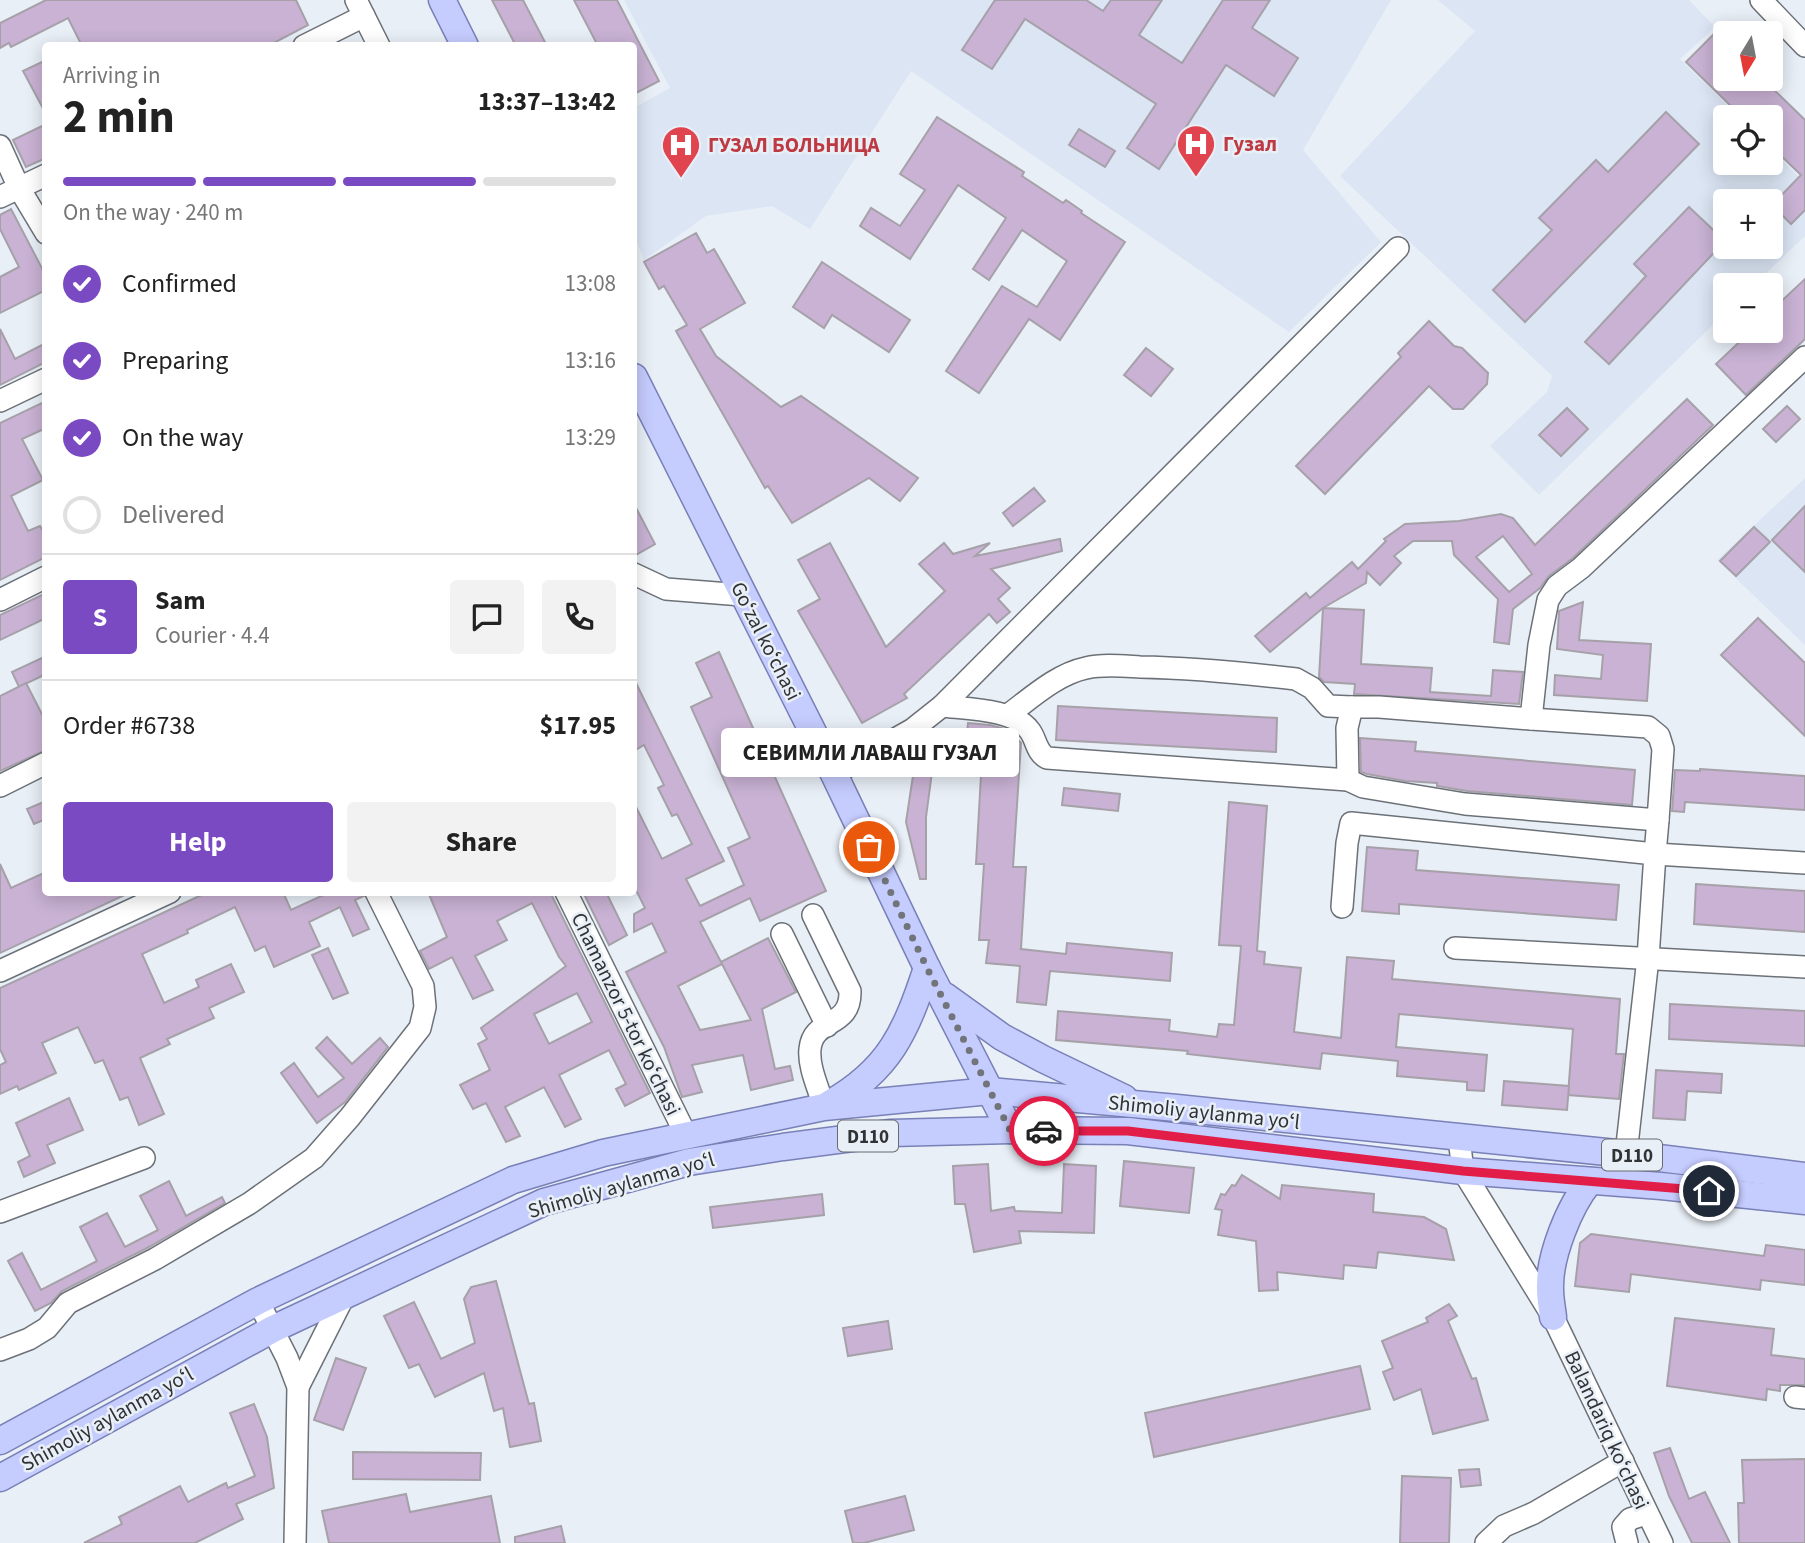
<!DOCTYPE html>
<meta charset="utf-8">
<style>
body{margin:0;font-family:"Source Sans 3",sans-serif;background:#f2f2f2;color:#222;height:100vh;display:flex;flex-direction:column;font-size:26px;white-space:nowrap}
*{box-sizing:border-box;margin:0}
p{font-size:23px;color:#767676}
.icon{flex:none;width:38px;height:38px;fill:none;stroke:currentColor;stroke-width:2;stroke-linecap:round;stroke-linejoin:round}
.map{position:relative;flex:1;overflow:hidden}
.sheet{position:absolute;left:42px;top:42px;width:595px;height:854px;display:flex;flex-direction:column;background:#fff;border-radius:7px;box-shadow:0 4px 18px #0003}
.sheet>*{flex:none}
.needle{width:46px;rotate:190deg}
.fabs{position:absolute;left:1713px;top:21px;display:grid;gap:14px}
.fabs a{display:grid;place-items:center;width:70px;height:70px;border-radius:7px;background:#fff;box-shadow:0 4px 18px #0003;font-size:35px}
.pin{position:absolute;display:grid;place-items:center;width:60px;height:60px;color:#fff;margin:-30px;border:4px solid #fff;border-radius:50%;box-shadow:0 2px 7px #0007}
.courier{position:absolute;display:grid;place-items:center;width:70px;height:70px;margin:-35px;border:5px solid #e11d48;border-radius:50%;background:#fff;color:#222;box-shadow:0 2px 9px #0007}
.bubble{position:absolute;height:49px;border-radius:7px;background:#fff;box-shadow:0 4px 18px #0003;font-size:23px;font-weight:700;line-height:49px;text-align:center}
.overview em{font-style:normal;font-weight:700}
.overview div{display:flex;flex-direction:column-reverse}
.overview{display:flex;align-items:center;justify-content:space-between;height:119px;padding:0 21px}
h1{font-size:46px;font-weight:700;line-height:52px}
.bar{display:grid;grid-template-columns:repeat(4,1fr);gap:10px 7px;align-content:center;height:84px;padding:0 21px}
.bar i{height:9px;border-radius:5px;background:#e0e0e0}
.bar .current{background:#7a4ac3}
.bar p{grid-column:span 4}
.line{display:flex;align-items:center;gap:18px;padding:0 21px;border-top:2px solid #e0e0e0}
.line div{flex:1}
.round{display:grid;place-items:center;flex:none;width:74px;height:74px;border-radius:7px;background:#f2f2f2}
ol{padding:0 21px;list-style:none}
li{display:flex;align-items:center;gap:21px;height:77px}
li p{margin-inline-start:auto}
li .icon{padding:7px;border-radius:50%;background:#7a4ac3;color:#fff;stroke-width:4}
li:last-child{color:#767676}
li i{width:38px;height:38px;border:4px solid #e0e0e0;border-radius:50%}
.cta{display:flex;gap:14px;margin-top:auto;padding:14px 21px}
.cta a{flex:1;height:80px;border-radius:7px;background:#7a4ac3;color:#fff;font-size:28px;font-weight:700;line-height:80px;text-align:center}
.cta a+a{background:#f2f2f2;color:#222}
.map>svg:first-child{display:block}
.built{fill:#dbe5f4;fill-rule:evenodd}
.building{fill:#c9b2d4;stroke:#a6a1a9;stroke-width:2;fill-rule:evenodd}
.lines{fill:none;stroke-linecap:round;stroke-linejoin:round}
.minor-casing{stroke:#6c7178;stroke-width:24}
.major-casing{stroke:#7880b7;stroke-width:29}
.minor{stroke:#fff;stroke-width:21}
.major{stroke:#c5ccfe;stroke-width:26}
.done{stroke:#717479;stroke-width:7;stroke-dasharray:0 12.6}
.route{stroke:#e11d48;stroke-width:9}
.labels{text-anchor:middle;stroke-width:5;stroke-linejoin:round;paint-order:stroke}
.shield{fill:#e9eff7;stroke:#686b6f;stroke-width:2}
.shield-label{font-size:19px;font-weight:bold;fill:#303235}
.health-label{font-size:21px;font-weight:bold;fill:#be3a42;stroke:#e9eff7;text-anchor:start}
.street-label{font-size:21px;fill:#303235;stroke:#e9eff7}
</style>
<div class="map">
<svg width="1805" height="1543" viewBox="0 0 1805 1543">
<rect width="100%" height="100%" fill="#e9eff7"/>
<g class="built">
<polygon points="624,0 1391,0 1303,150 1381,242 1289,332 911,71 810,229 772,206 706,216 644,260 634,234 634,108 670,88"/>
<path d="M1438,0H1689L1715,27L1680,59L1739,117H1726V163H1771V149L1805,183V236L1754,285H1726L1725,313L1539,495L1490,446L1547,392L1552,376L1340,176L1475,31ZM1726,201H1771V247H1726Z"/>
<polygon points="1805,478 1805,645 1717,560"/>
</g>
<g class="building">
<polygon points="46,0 296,0 308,25 268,46 82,46 68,18 11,47 9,43 0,48 0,23"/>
<polygon points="492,0 523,0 547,46 516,46"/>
<polygon points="574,0 617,0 659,81 634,94 634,46 598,46"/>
<polygon points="995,0 1086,0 1103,11 1111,0 1162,0 1139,35 1182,63 1223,0 1270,0 1252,28 1298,58 1274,96 1226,65 1159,169 1127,148 1156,104 1025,19 992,69 962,50"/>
<polygon points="1716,32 1726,42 1726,79 1763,79 1805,120 1805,210 1791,224 1772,205 1801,175 1771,146 1771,117 1742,117 1686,62"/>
<polygon points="46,60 46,114 23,71"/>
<polygon points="1666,112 1699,144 1525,322 1493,290 1552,230 1539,218 1596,160 1608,172"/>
<polygon points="937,117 1024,172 1022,176 1063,203 1066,200 1082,211 1081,213 1125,242 1060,340 1029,319 979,393 946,371 1002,286 1037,307 1067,261 1022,230 989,280 973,269 1006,218 958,185 910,259 860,226 871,208 900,226 925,190 900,174"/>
<polygon points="46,124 46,158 26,167 13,140"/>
<polygon points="1079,129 1115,151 1105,167 1069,145"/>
<polygon points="1689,207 1725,241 1609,364 1585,342 1646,276 1634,264"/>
<polygon points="11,209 46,276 46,290 0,313 0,277 19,267 0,229 0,215"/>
<polygon points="696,233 707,253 714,249 745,303 700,329 716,356 781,407 801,396 918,478 900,501 869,478 792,523 768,486 765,488 699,372 676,331 687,325 664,286 659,289 644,262"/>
<polygon points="822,262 910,320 889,352 832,315 824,328 793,307"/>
<polygon points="1805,279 1805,339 1746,395 1716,364 1751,331 1771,331 1771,311"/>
<polygon points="1429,321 1454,346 1462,348 1488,373 1487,384 1463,409 1453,409 1429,386 1325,494 1296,466 1401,357 1398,353"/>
<polygon points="0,329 15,359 46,343 46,362 0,385"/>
<polygon points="1146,348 1173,369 1151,396 1124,375"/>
<path d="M1687,399L1713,425L1573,558L1549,576L1540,588L1513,609L1509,644L1494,642L1498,599L1454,555L1452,541H1413L1394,556L1401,563L1380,585L1367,572L1366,583L1323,608L1270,652L1255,636L1306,593L1310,598L1352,562L1358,569L1386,541L1384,539L1405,524L1459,521L1501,514L1513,518L1535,545ZM1503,536L1532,574L1509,592L1476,557Z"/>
<polygon points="46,401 46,428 22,439 43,480 11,496 28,531 40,526 46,536 46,557 0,580 0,423"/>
<polygon points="1787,406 1800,419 1776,442 1763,429"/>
<polygon points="1567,408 1588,429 1561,456 1539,435"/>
<polygon points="1034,488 1045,501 1013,526 1003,513"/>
<polygon points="634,504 655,544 634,556"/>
<polygon points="1805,506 1805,572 1772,540"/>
<polygon points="1754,527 1770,542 1736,576 1720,561"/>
<polygon points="1060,539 1062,551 991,569 1010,588 998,599 1010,612 997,623 989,614 904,694 907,698 862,723 798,611 820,599 798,560 830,543 886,647 945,591 919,564 944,543 953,554 990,543 975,556"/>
<polygon points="46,593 46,618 0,640 0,615"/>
<polygon points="1583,602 1579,640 1651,644 1647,701 1554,695 1555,675 1601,679 1603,655 1557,649 1559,611"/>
<polygon points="1323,608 1364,610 1361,664 1432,668 1430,692 1491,696 1493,670 1523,672 1519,704 1354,694 1355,684 1324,682 1319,677"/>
<polygon points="1758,618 1805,663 1805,736 1721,655"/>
<path d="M719,652L826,891L760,921L750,898L700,922L721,962L768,938L796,992L762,1009L775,1069L790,1066L793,1080L751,1090L743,1055L692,1065L702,1092L682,1097L664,1047L626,972L666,952L652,923L634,932V914L645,908L634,886V803L662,859L692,844L677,814L672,816L658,788L664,785L644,745L634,751V679L724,861L686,879L700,906L744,885L728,848L750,838L691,707L712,697L696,663ZM721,962L751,1020L700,1030L678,986L722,964Z"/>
<polygon points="46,656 46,674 19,687 12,672"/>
<polygon points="26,683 46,722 46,750 0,771 0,696"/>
<polygon points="1058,706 1277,718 1276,752 1056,740"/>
<polygon points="968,723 990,725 1008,730 1021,743 1013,867 1026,867 1021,949 1066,954 1067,943 1172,953 1170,981 1050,971 1046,1005 1017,1002 1020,966 986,963 989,940 979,940 984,864 976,864 981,775 963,774"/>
<polygon points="1360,738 1416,742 1415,751 1635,770 1632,805 1467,791 1437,786 1437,783 1405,781 1367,774 1361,772"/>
<polygon points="914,769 932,772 926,817 926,879 920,879 906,822"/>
<polygon points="1700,769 1805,776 1805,810 1685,802 1684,812 1672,811 1675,770 1700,771"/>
<polygon points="1064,788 1120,794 1118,811 1062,805"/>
<polygon points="46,801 46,819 34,824 27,809"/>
<polygon points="1229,802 1267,806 1257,951 1265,952 1264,964 1301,968 1294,1032 1341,1038 1347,957 1394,961 1392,979 1620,999 1616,1054 1624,1054 1619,1099 1568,1095 1573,1029 1399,1014 1396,1047 1487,1055 1484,1091 1467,1090 1467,1082 1397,1076 1398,1061 1322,1053 1320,1069 1187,1054 1188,1051 1056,1040 1058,1011 1170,1020 1169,1031 1217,1037 1219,1024 1234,1025 1241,946 1219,945"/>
<polygon points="1367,847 1418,851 1416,870 1619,885 1616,920 1399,904 1399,914 1362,911"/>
<polygon points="0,864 11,888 46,872 46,892 131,892 0,953"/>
<polygon points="1696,884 1805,891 1805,932 1694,924"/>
<polygon points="208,892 283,892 291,910 330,892 363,892 364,896 355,900 369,929 353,936 340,907 309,922 320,946 274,967 265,946 255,951 235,907 187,930 188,933 142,954 164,1003 199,987 196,980 231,964 244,992 209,1008 214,1018 167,1039 170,1044 140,1058 164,1114 139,1125 128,1097 120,1100 103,1060 95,1063 78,1027 42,1043 56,1073 19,1090 17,1086 0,1094 0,1065 6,1062 0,1049 0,988"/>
<path d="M428,892H553L551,894L650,1093L625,1106L616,1089L626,1084L609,1050L559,1075L581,1119L565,1127L544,1087L505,1107L520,1136L506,1142L486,1103L473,1109L460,1085L490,1070L478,1044L487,1039L481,1028L566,966L559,957L532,903L497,921L507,940L475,956L493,990L473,999L452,957L429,969L420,951L447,937ZM577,993L592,1022L549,1044L534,1014Z"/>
<polygon points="583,892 606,892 627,935 609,945"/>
<polygon points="328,948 348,993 333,999 312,955"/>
<polygon points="1670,1004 1805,1011 1805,1046 1669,1039"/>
<polygon points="327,1037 352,1064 380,1038 388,1047 345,1102 317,1123 281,1073 294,1063 318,1097 344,1078 316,1048"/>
<polygon points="1656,1070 1722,1074 1721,1093 1687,1091 1685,1120 1653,1118"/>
<polygon points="1504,1081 1569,1086 1567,1110 1502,1105"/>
<polygon points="69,1098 83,1130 47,1145 55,1163 24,1177 18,1162 30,1156 16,1123"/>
<polygon points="1124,1161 1194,1168 1189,1213 1120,1206"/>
<polygon points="988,1164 991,1211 1014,1207 1015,1211 1062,1213 1064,1164 1096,1166 1094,1233 1019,1231 1021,1243 974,1252 965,1204 955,1204 953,1166"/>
<polygon points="1242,1175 1280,1199 1282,1185 1374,1194 1373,1212 1424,1217 1446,1229 1454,1260 1378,1252 1376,1268 1344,1265 1343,1279 1277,1272 1278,1290 1259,1291 1256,1241 1218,1235 1222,1210 1215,1209 1221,1194 1225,1195 1232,1185 1235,1186"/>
<polygon points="169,1181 186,1216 222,1197 225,1203 149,1247 62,1291 51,1303 35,1311 8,1261 22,1253 41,1290 97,1261 80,1227 107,1213 125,1247 158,1230 140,1196"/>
<polygon points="822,1194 824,1215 713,1228 710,1207"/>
<polygon points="1591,1234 1764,1256 1766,1245 1805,1250 1805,1285 1761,1280 1760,1290 1631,1274 1629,1292 1575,1286 1580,1243"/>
<polygon points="496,1281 529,1404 534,1403 541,1441 510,1447 503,1408 494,1411 484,1373 435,1397 419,1364 409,1368 384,1316 414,1302 441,1359 475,1343 464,1299 471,1287"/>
<polygon points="1449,1304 1457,1316 1448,1321 1472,1379 1476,1378 1488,1420 1433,1434 1421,1389 1394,1400 1383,1372 1393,1368 1382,1341 1428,1322 1426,1318"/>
<polygon points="1675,1318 1774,1329 1771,1355 1805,1359 1805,1385 1780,1385 1780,1391 1767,1389 1766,1400 1667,1386"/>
<polygon points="888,1321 892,1349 848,1356 843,1328"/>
<polygon points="336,1358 366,1368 343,1430 314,1420"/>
<polygon points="1360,1366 1370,1409 1154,1457 1145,1413"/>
<polygon points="254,1404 267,1437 274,1488 236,1504 243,1519 195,1543 84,1543 122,1524 119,1517 180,1486 188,1502 226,1483 228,1488 255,1476 230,1413"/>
<polygon points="1670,1448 1689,1499 1705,1492 1730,1543 1692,1543 1669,1496 1654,1453"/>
<polygon points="353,1452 481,1453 480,1480 353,1479"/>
<polygon points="1805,1459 1805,1543 1739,1543 1738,1503 1744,1503 1742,1460"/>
<polygon points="1479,1469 1481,1485 1461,1487 1459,1470"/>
<polygon points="1402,1476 1451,1478 1449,1543 1400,1543"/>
<polygon points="406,1494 410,1512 491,1496 500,1543 329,1543 322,1511"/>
<polygon points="905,1496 914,1530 864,1543 853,1543 845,1511"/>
<polygon points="561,1526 565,1543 515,1543 515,1537"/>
</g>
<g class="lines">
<g class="minor-casing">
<g id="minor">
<polyline points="356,0 379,46"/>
<polyline points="1761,0 1805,46"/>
<polyline points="304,46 364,16"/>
<polyline points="0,146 19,188 46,233"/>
<polyline points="0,197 46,175"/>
<polyline points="0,401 46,379"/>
<polyline points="634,574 666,589 742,595"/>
<polyline points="0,600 46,577"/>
<path d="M942,706C967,709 1015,709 1030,731C1037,741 1036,752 1047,758L1348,780L1363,787L1465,804L1658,820L1663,749L1659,736L1648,727L1531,719"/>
<path d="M1008,715C1031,698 1057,674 1086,668C1103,664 1122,666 1140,667C1192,668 1244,673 1296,679L1312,688L1328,706L1352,707"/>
<polyline points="834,774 913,729 942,706 1398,248"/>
<polyline points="1348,780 1347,728 1352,707 1379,707 1531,719 1539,645 1548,600 1557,586 1581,568 1805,357"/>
<polyline points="0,786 46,763"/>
<polyline points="1658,820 1655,854 1805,863"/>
<polyline points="566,892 686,1135"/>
<polyline points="1342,907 1347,843 1351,823 1655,854 1648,958 1626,1154"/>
<path d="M813,915L850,991C851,1029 813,1017 810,1049C808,1067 819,1089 824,1107"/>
<polyline points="782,934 827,1026"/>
<polyline points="1455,948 1805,967"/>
<polyline points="0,971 170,892"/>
<polyline points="1459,1138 1463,1171 1553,1317 1662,1543"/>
<polyline points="0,1212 144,1158"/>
<polyline points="258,1301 287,1358 298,1387 295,1543"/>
<polyline points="0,1350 29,1339 47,1328 68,1303 155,1259 250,1203 314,1158 350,1117 420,1028 425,1007 423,986 376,892"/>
<polyline points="298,1387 345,1294"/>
<polyline points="1795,1397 1805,1398"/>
<polyline points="1486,1543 1504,1526 1534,1513 1623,1461"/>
<polyline points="1627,1543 1623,1527 1630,1519 1646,1514"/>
</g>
</g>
<g class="major-casing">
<g id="major">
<polyline points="442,0 465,46"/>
<polyline points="634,377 834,774 927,968 1010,1130"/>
<polyline points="945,996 1002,1037 1043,1059 1124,1098"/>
<path d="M829,1104C890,1070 906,1031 927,968"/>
<path d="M1553,1317C1552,1308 1550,1299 1550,1289C1549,1257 1569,1206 1590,1181"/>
<polyline points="0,1441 258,1301 513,1180 603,1153 824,1107 990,1091 1177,1108 1626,1154 1805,1176"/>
<polyline points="0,1478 273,1329 544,1202 689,1162 783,1147 891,1133 1010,1130 1128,1131 1463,1171 1661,1186 1805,1201"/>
</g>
</g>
<use href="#minor" class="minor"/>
<use href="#major" class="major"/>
</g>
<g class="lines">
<polyline class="done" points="869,847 927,968 1010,1130 1044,1131"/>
<polyline class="route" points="1044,1131 1128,1131 1463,1171 1709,1191"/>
</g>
<defs>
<g id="hospital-pin" transform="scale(2.0125)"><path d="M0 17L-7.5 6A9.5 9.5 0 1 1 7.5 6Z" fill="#e0444e" stroke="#e9eff7"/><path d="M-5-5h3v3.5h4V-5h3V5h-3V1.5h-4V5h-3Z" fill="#fff"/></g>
</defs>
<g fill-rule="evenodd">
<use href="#hospital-pin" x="1196" y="144"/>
<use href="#hospital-pin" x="681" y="145"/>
</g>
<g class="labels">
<g class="shield">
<rect x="838" y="1120.5" width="60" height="31" rx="5"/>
<rect x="1602" y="1139.5" width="60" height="31" rx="5"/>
</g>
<g class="shield-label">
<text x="868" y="1143">D110</text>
<text x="1632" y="1162">D110</text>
</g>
<g class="health-label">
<text x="1223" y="151">Гузал</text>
<text x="708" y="152">ГУЗАЛ БОЛЬНИЦА</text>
</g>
<g class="street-label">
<text transform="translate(766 641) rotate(63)" y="7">Goʻzal koʻchasi</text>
<text transform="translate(626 1014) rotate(64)" y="7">Chamanzor 5-tor koʻchasi</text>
<text transform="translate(1204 1112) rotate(6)" y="7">Shimoliy aylanma yoʻl</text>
<text transform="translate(621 1185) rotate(-16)" y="7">Shimoliy aylanma yoʻl</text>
<text transform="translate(107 1419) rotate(-29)" y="7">Shimoliy aylanma yoʻl</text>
<text transform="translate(1607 1430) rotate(65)" y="7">Balandariq koʻchasi</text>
</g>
</g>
</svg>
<div class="fabs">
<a><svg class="needle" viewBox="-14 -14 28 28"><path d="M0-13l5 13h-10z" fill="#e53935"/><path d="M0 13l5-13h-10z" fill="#767676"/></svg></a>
<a><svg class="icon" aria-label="locate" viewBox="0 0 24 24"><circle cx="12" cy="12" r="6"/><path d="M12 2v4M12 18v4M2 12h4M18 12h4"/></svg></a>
<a>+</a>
<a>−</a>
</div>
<div class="pin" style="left:869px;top:847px;background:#ea580c"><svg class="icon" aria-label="bag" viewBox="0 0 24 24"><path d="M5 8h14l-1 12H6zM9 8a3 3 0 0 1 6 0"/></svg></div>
<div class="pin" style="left:1709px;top:1191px;background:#1f2937"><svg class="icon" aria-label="home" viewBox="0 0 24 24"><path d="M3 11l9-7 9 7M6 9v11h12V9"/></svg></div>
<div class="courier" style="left:1044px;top:1131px"><svg class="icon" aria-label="car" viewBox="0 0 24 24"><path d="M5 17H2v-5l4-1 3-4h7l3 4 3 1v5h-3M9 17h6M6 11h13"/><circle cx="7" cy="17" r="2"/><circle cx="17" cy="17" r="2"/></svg></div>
<div class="bubble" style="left:721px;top:728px;width:298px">СЕВИМЛИ ЛАВАШ ГУЗАЛ</div>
<section class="sheet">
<div class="overview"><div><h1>2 min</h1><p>Arriving in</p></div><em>13:37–13:42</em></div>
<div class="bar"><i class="current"></i><i class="current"></i><i class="current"></i><i></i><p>On the way · 240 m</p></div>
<ol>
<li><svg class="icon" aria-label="check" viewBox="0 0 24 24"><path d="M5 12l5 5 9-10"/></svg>Confirmed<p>13:08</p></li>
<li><svg class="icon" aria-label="check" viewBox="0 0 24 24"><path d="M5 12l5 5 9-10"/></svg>Preparing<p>13:16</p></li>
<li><svg class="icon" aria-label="check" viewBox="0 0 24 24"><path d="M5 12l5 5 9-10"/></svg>On the way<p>13:29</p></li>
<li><i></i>Delivered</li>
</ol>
<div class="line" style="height:126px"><b class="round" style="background:#7a4ac3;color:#fff">S</b><div><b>Sam</b><p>Courier · 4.4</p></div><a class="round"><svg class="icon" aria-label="chat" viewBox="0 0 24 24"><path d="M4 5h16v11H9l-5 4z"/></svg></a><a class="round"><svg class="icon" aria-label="phone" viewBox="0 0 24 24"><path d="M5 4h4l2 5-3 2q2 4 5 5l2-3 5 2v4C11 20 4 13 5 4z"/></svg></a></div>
<div class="line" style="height:91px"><div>Order #6738</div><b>$17.95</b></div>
<div class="cta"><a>Help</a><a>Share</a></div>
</section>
</div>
